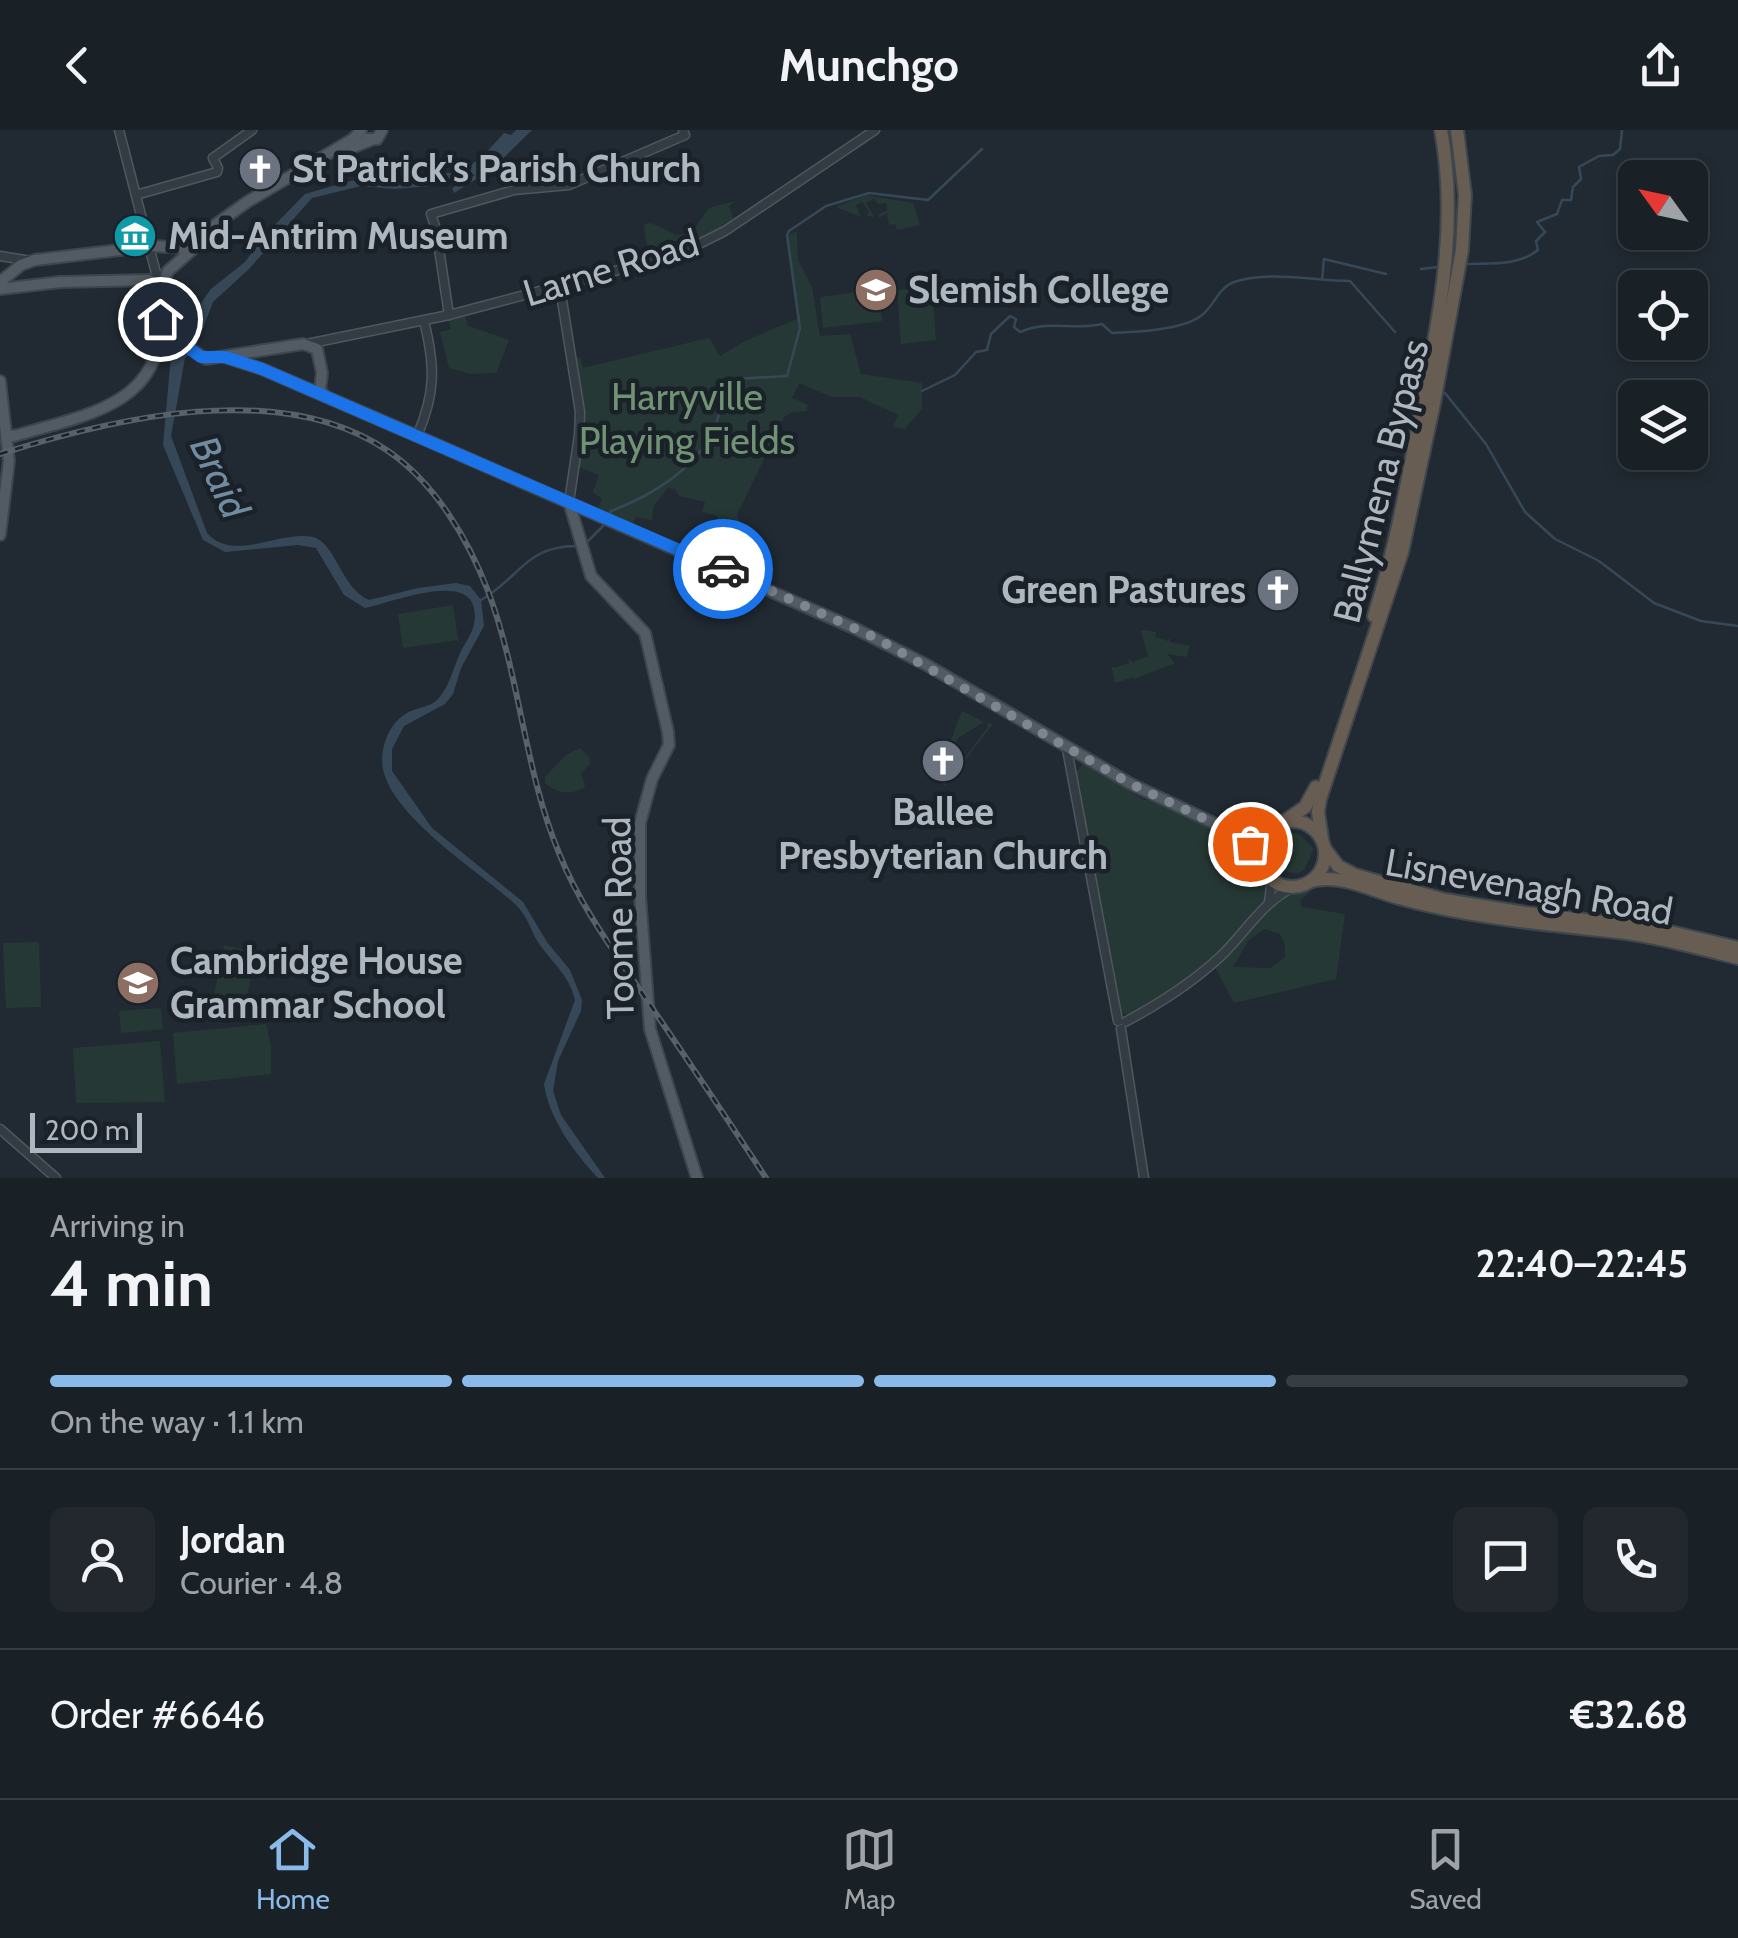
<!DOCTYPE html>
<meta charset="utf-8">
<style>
body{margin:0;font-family:Cabin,sans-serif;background:#22282e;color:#f1f3f6;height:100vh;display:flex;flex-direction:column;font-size:38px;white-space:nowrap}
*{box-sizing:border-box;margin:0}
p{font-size:32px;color:#9fa3a7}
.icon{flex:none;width:55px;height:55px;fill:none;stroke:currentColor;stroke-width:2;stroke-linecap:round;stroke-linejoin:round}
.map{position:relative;height:1048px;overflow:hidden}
.side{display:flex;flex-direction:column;background:#192026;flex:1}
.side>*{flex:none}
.needle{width:65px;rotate:303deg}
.buttons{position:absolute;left:1618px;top:30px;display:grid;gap:20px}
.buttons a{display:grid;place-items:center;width:90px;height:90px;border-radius:15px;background:#192026;box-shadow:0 5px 15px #0003,0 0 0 2px #373e43;font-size:50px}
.scale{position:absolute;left:30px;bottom:25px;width:112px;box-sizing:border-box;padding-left:10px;border:5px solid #aeb7c0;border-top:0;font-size:28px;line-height:35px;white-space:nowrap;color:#aeb7c0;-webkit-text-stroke:8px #1a2128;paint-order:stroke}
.pin{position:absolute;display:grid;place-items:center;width:85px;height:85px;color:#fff;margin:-42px;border:5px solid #fff;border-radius:50%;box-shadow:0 2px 10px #0007}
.courier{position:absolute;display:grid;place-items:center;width:100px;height:100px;margin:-50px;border:8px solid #1a73e8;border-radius:50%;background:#fff;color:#222;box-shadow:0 2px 12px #0007}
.head em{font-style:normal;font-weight:700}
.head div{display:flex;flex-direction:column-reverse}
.head{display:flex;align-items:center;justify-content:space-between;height:170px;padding:0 50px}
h1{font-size:65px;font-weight:700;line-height:75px}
.bar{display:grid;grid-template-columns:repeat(4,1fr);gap:15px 10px;align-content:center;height:120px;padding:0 50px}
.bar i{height:12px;border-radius:8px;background:#373e43}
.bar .active{background:#89baea}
.bar p{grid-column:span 4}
.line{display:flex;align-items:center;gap:25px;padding:0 50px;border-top:2px solid #373e43}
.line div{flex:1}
.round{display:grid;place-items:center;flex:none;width:105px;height:105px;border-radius:15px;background:#22282e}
header{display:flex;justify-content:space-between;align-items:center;height:130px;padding:0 50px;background:#192026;font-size:45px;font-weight:700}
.menu{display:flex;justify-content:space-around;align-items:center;height:140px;border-top:2px solid #373e43;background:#192026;font-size:28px;color:#9fa3a7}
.menu a{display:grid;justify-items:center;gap:5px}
.menu .active{color:#89baea}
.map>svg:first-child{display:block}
.green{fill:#263835;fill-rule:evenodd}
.water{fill:#364858}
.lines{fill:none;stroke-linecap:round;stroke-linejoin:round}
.stream{stroke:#364858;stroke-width:2.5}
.minor-casing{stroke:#4e575e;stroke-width:11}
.major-casing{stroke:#3d454d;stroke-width:14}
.highway-casing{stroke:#3e474e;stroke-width:16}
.minor{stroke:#343c43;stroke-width:8}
.major{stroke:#525b63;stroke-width:10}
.highway{stroke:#685d52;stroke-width:12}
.rail-casing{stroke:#56616a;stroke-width:6}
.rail{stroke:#1a2128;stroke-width:2.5;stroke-dasharray:8;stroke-linecap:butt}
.done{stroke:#7d868e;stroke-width:10;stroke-dasharray:0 18}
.route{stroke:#1a73e8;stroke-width:12}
.labels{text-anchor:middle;stroke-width:9;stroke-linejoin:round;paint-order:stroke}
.poi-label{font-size:38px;font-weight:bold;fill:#aeb7c0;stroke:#1a2128;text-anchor:start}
.street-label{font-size:38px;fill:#aeb7c0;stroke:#1a2128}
.park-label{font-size:38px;fill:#709374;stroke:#1a2128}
.water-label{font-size:40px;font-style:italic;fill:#718ba1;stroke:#1a2128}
</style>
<header><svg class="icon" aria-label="back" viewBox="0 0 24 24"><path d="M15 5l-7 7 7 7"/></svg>Munchgo<svg class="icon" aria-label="share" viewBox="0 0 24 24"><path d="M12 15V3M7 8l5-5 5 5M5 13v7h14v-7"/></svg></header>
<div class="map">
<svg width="1738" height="1048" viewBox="0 0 1738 1048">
<rect width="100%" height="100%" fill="#212a32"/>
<g class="green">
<polygon points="866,65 913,73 920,95 897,100 895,94 889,95 887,83 879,88 879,84 887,81 886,73 878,74 874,68 866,73 874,87 867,86 869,81 862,72 856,75 861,87 836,77"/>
<polygon points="735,71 729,76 734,90 690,116 659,126 653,115 647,116 644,95 651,93 676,105 691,103 709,78"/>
<polygon points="797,101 798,130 812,157 820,206 850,204 861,244 922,253 922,279 905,299 893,297 898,285 860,267 832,267 799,253 792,268 808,275 806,281 793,282 784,287 737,385 743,399 761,408 746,442 713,429 724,400 717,396 718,386 702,382 705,372 679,366 675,359 668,358 654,375 652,390 636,387 632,394 601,381 598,378 602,369 593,362 599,345 579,337 584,280 577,228 580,227 583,238 709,208 720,226 747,210 797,189 786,106"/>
<polygon points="932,157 936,210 901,214 897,160"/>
<polygon points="879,159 882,191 823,198 820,167"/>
<polygon points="465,186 468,196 509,210 496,243 471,244 449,238 440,202 451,199 448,189"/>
<polygon points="453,475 458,510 403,518 398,484"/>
<polygon points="1145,500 1156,502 1155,507 1167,511 1169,508 1170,512 1190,516 1186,527 1167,524 1175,533 1134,549 1133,547 1115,553 1111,535 1114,538 1129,533 1128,529 1133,532 1148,526 1141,501"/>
<polygon points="962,581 984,592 958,608 952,622 945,627 937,619 927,625 939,645 960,634 988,597 986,593 993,594 945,656 921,634 932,612 948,618"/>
<path d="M580,618L590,628L589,635L581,643L585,657C571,665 558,664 545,653V647L566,625Z"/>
<path d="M1082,635H1089L1144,670L1151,669L1241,709L1253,724L1258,740L1269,758C1261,801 1167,865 1130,886L1120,882L1074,645Z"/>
<polygon points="1285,701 1299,704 1314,719 1304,740 1297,744 1275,739 1267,728 1269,718 1278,703"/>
<path d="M1307,758L1310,762L1301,770V777L1345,784L1336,849L1234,873L1216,839L1217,831C1244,803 1267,770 1307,758ZM1265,799L1280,804L1285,814V827L1270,838L1233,837L1249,810Z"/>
<polygon points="39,812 41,877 6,878 3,813"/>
<polygon points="224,815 256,822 246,872 214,865"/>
<polygon points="161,878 163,899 121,903 119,881"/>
<polygon points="266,894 271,915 271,944 177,954 173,903"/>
<polygon points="160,911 165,972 76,973 73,918"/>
</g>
<path class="water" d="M516,0H532L491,40L454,63L452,58L475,45L471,43L431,56L394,59L361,56L312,68L249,139L213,172L196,217L185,228L171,306L207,403C233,433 280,400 313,407C336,413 341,458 369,470L418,458L456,453L470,456L481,470L484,496L461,538L453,564L445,574L404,596L392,619V641L432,698L523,772L547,812L570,840L582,870L581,881L558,931L553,961L561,985L605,1048H598C574,1022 549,989 544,954L575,870C570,848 556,836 543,819C531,805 530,788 515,774C480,742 393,688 383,639C379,617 390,590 411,581C421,577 430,577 438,569C452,554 454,531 465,514C472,502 477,493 474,478C466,442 391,473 365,478L344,465L316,418L298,415L225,422L203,410L163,315L172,214L211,159L245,132L266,104L305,64L350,51L461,42L483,26L504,3L511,5Z"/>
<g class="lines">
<g class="stream">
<path d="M1467,134C1492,133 1518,136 1538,120L1536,111L1545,102L1537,92L1557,84L1562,70H1571L1573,57L1581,49L1579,37L1599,26L1613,25L1620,19L1622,0"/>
<polyline points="1421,139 1438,137"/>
<polyline points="1322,150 1324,129 1386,144"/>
<path d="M922,261L955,245L976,222L987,220L991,204L1010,186L1016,189L1014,197L1020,202C1051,189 1072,201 1102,194L1112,203C1136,202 1184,200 1202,185C1214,176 1219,157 1234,152C1269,140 1314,151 1350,151L1395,202"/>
<polyline points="1445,263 1486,314 1525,382 1555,409 1599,431 1654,473 1701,491 1738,496"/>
<path d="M608,388L611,381C651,366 696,339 714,299C722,282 720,263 734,249L787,246L800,198L787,105L789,101L826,76L869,63L928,70L982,19"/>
<polyline points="585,414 604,395"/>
<path d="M479,471C520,449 524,416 577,416"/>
</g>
<g class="minor-casing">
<g id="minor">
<polyline points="119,0 157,147"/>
<polyline points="213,28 252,0"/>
<polyline points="136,65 217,42 218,38 213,28"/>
<polyline points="0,126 31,131"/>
<polyline points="560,158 580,282 579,305 569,372"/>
<polyline points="449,185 436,99 431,84 514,60 569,55 685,5 683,0"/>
<polyline points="307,214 449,185 679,124 725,101 875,0"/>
<path d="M417,306C436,263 435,235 424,191"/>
<polyline points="1067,619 1118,891"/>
<polyline points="1269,772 1272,750"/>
<path d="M1125,892C1159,874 1192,853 1221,826C1245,803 1263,771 1294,757"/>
<polyline points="1121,899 1144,1048"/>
<polyline points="0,999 56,1048"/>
</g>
</g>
<g class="major-casing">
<g id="major">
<polyline points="367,9 377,9 382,0"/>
<polyline points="346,20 371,10"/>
<polyline points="0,152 21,135 35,130 154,116 183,118 247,72 353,9 361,1"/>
<polyline points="0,159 60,152 149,150"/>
<polyline points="157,169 168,141 201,112"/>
<polyline points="160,193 171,206 206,229 303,214 317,219 322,243 320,260 325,266"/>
<polyline points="225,227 262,239 417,306 854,498 925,534 1131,654 1237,704 1249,714 1260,731"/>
<polyline points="0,251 9,331 0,405"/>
<path d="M7,305L14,306C77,287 161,277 160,194C159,179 159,160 147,151"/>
<polyline points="569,372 591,446 645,503 668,602 669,615 652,649 640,693 640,766 650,899 697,1048"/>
<polyline points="1235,701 1272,697"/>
</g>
</g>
<g class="highway-casing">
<g id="highway">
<path d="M1374,486C1395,421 1407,354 1420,286C1438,190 1459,98 1441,0"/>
<polyline points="1285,691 1305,677 1316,657"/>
<circle cx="1292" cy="724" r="33"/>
<polyline points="1322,709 1318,682 1320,669 1402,422 1434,273 1462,120 1465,65 1457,0"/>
<polyline points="1325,719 1338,736 1355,745 1445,770 1525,783 1653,798 1738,818"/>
<path d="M1311,751C1340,743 1370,760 1399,768C1471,788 1544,794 1618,802C1659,807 1698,818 1738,828"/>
</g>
</g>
<use href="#minor" class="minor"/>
<use href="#major" class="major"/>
<use href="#highway" class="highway"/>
<g class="rail-casing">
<path id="rail" d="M0,324C114,288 281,248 388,321C435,353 468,409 488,461C520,546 524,639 559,723C579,774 613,820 644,866C685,926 726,987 766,1048"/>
</g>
<use href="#rail" class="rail"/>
</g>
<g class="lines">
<polyline class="done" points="723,439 876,508 1131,654 1237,704 1250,714"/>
<polyline class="route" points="160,189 166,202 201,227 225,227 262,239 723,439"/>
</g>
<defs>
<g id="church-disc" transform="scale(2.25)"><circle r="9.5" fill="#6b7280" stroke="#1a2128"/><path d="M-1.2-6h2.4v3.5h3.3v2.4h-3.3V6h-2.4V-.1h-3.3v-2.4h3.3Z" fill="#fff"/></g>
<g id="museum-disc" transform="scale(2.25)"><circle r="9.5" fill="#0f9aa8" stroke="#1a2128"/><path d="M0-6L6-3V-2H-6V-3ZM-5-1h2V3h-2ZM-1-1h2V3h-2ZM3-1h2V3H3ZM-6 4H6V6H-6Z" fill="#fff"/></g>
<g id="school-disc" transform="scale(2.25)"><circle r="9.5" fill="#8d6e63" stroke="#1a2128"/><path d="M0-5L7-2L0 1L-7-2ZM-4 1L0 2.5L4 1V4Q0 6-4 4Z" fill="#fff"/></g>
</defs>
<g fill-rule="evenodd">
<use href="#church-disc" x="260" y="39"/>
<use href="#museum-disc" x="135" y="106"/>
<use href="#school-disc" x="876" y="160"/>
<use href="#church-disc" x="1278" y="460"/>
<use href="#church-disc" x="943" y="631"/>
<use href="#school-disc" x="138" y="853"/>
</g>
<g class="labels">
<g class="poi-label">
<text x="292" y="52">St Patrick's Parish Church</text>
<text x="168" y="119">Mid-Antrim Museum</text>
<text x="908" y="173">Slemish College</text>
<text x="1246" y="473" text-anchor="end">Green Pastures</text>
<text x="943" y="695" text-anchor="middle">Ballee<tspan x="943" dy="44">Presbyterian Church</tspan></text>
<text x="170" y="844">Cambridge House<tspan x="170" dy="44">Grammar School</tspan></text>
</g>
<g class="street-label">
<text transform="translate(611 138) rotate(-17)" y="13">Larne Road</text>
<text transform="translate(1381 351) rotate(-76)" y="13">Ballymena Bypass</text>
<text transform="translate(1529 757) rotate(10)" y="13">Lisnevenagh Road</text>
<text transform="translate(619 788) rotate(-91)" y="13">Toome Road</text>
</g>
<g class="park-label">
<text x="687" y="280">Harryville<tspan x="687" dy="44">Playing Fields</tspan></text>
</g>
<g class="water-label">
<text transform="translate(220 347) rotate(65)" y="14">Braid</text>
</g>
</g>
</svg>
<div class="buttons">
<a><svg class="needle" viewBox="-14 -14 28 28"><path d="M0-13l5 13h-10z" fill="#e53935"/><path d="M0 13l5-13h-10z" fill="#9fa3a7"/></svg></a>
<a><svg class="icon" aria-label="locate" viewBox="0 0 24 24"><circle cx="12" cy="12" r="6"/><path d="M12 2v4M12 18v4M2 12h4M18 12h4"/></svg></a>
<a><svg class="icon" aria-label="layers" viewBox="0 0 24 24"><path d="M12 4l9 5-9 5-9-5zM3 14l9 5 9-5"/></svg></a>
</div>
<div class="scale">200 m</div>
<div class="pin" style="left:1250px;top:714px;background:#ea580c"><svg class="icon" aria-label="bag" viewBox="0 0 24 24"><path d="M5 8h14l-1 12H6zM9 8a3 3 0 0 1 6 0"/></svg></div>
<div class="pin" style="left:160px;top:189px;background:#1f2937"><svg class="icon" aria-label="home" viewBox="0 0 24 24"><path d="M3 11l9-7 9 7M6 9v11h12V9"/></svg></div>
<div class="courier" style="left:723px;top:439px"><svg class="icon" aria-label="car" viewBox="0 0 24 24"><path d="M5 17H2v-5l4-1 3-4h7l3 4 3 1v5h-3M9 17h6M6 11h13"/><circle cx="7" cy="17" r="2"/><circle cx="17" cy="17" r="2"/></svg></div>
</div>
<section class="side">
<div class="head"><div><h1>4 min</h1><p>Arriving in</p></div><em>22:40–22:45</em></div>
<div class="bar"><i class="active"></i><i class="active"></i><i class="active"></i><i></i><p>On the way · 1.1 km</p></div>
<div class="line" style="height:180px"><a class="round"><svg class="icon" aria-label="person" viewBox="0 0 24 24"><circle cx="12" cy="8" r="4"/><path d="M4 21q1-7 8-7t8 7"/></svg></a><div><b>Jordan</b><p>Courier · 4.8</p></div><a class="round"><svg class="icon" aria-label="chat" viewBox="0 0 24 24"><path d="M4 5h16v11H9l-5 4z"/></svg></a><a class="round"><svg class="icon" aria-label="phone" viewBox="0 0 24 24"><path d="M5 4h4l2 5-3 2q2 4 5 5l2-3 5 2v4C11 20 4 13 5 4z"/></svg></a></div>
<div class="line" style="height:130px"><div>Order #6646</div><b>€32.68</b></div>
</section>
<nav class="menu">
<a class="active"><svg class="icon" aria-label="home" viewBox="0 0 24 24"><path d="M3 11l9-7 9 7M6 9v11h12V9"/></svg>Home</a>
<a><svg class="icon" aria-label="map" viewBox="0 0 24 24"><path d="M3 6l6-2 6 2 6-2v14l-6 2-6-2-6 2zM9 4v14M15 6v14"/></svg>Map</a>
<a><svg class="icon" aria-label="saved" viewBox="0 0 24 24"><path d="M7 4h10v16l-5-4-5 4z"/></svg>Saved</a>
</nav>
